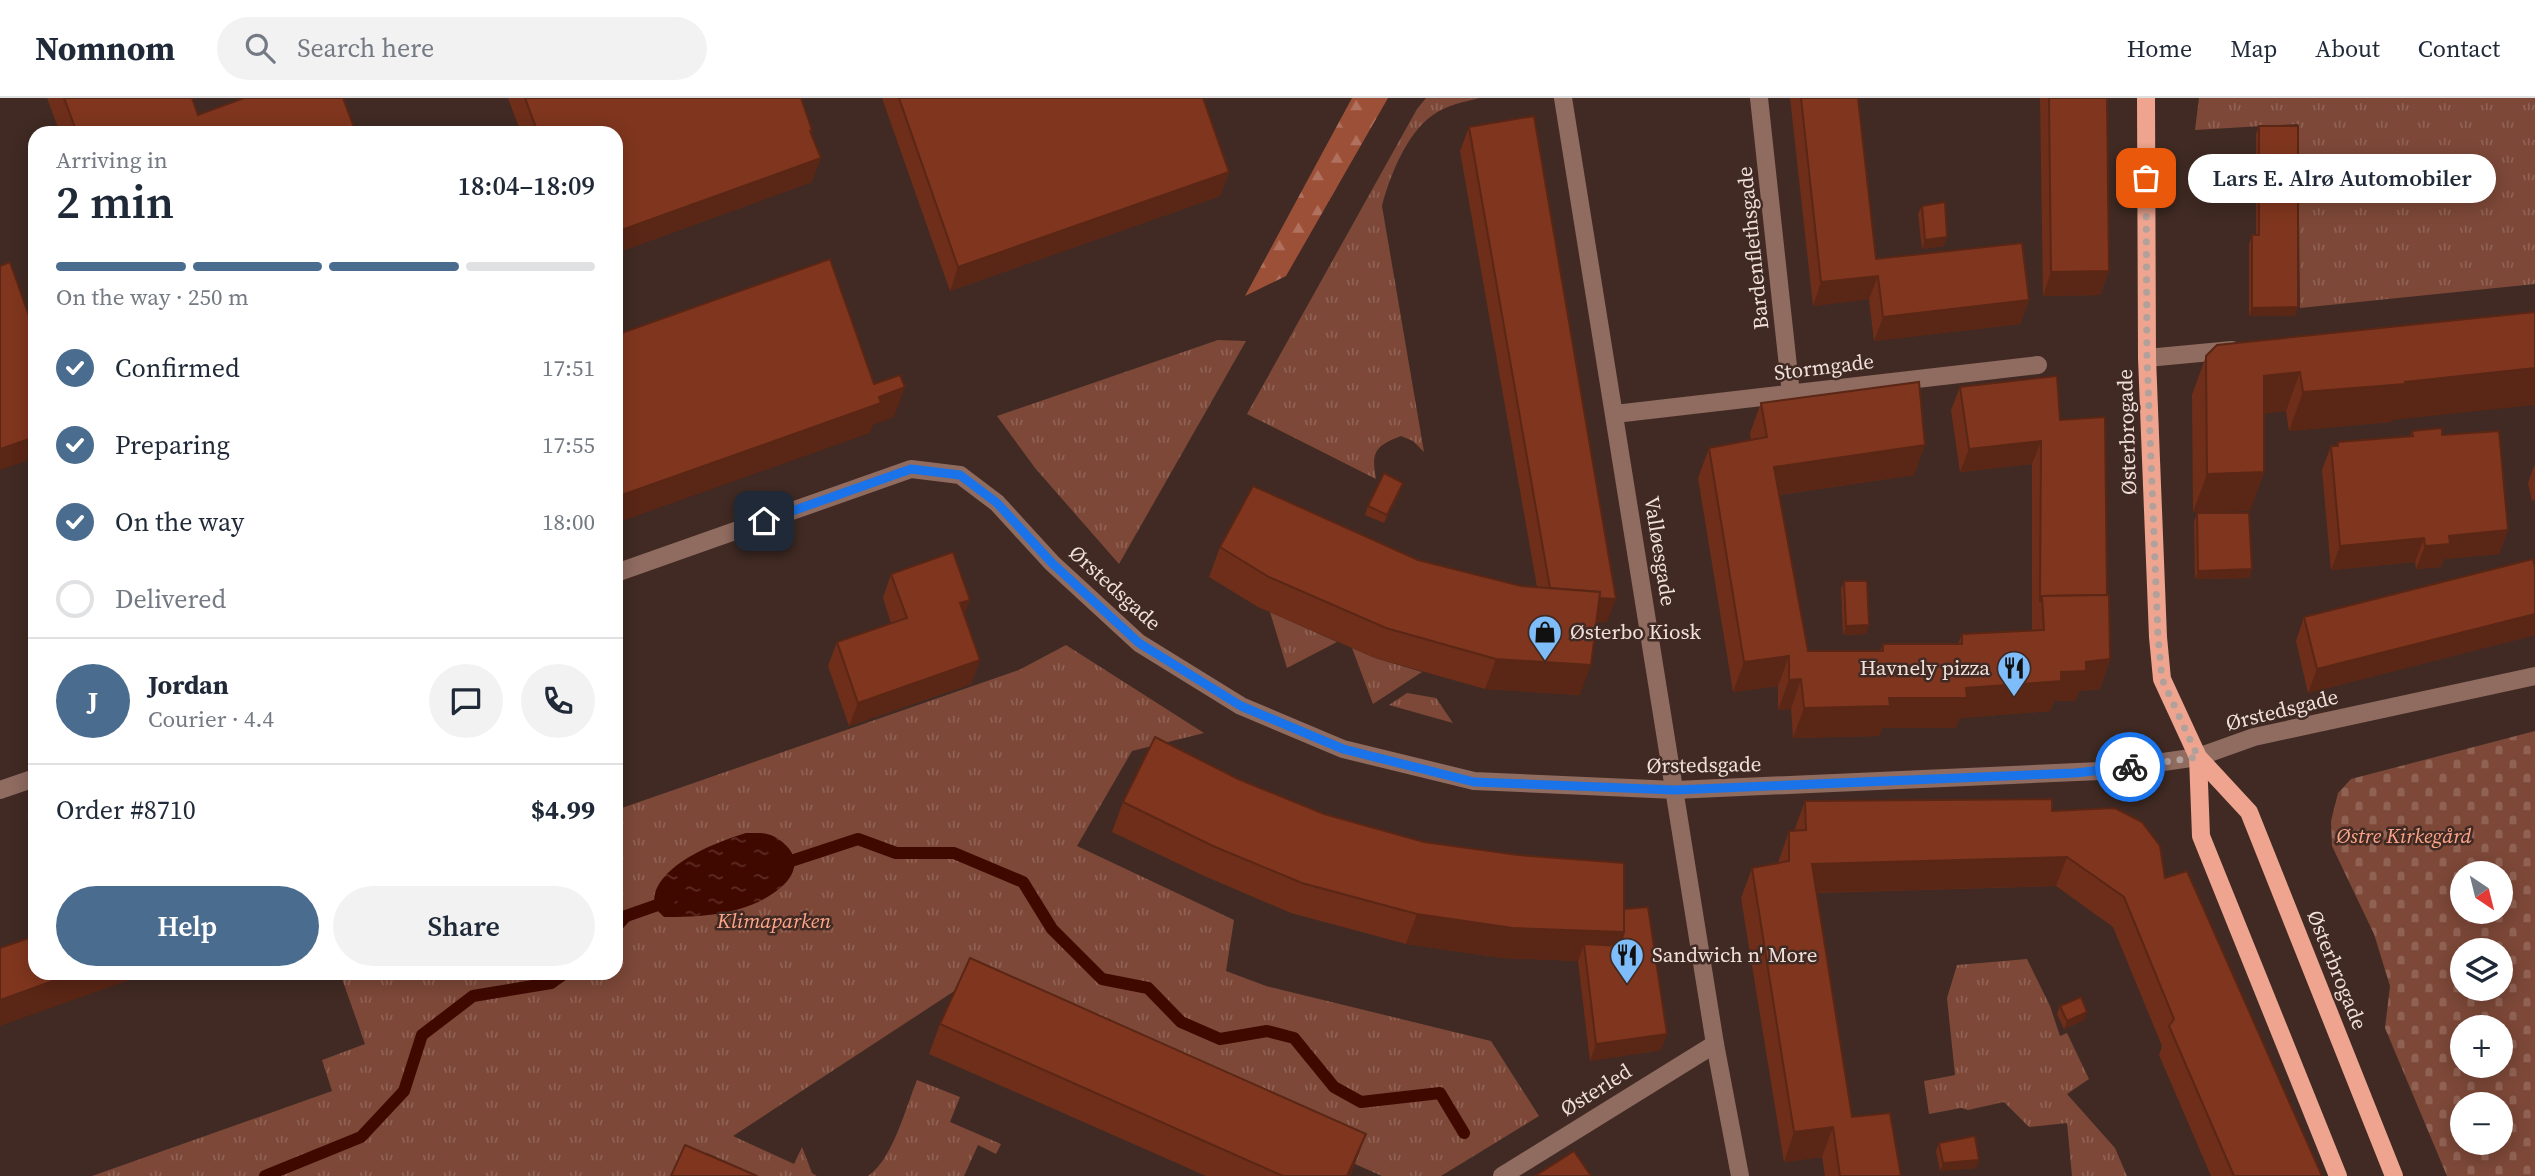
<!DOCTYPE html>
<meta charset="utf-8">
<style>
body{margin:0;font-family:"Source Serif 4",serif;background:#f2f2f3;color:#1f2937;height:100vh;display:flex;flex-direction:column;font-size:26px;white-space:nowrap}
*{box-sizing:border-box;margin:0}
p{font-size:23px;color:#747a83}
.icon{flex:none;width:38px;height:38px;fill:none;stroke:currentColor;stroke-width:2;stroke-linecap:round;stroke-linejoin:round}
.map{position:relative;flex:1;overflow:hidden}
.sheet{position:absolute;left:28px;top:28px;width:595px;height:854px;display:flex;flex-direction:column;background:#fff;border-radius:21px;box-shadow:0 4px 18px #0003}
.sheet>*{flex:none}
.needle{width:46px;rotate:145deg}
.controls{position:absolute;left:2450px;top:763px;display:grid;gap:14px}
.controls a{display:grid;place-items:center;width:63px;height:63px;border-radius:50%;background:#fff;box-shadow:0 4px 18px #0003;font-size:35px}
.pin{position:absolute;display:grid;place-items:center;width:60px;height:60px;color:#fff;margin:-30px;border-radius:14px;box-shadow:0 4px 10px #0006}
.courier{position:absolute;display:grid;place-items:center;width:70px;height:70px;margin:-35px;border:5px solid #1a73e8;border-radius:50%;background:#fff;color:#222;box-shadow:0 2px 9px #0007}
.bubble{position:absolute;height:49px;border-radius:24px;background:#fff;box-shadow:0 4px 18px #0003;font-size:23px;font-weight:600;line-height:49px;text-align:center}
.summary em{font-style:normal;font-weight:600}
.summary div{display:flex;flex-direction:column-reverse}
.summary{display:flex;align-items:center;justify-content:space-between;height:119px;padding:0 28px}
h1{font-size:46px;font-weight:600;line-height:52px}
.bar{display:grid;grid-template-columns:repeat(4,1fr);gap:10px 7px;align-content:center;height:84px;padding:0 28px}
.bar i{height:9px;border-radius:5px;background:#e0e1e3}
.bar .selected{background:#4a6c8e}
.bar p{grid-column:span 4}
.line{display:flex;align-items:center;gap:18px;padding:0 28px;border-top:2px solid #e0e1e3}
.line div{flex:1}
.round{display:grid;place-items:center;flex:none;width:74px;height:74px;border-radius:37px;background:#f2f2f3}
ol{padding:0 28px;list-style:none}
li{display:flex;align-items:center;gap:21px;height:77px}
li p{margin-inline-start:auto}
li .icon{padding:7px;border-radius:50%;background:#4a6c8e;color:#fff;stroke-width:4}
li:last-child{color:#747a83}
li i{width:38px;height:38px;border:4px solid #e0e1e3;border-radius:50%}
.action{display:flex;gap:14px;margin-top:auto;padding:14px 28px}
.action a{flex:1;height:80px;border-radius:42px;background:#4a6c8e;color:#fff;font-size:28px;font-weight:600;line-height:80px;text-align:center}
.action a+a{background:#f2f2f3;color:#1f2937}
header{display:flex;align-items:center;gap:42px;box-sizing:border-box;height:98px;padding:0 35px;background:#fff;border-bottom:2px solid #e0e1e3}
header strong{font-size:33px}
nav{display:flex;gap:38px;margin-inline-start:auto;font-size:24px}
.search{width:490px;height:63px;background:#f2f2f3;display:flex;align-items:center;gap:18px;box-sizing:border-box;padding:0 24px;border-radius:38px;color:#747a83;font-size:26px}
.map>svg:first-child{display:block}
.grass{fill:url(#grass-tufts)}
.forest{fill:url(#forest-firs)}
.cemetery{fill:url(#cemetery-stones);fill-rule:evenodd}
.water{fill:url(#water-ripples)}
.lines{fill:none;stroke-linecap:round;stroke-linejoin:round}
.stream{stroke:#400900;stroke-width:12}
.minor{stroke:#8f6b60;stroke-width:18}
.major{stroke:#eea48e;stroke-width:18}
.wall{fill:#6e2e1a}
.shaded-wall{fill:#5a2615}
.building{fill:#80361e;stroke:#5a2615;stroke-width:2}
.done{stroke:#b2a09b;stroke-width:7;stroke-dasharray:0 12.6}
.route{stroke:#1a73e8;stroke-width:9}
.labels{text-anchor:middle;stroke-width:5;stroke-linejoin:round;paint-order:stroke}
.street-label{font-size:21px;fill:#efe0db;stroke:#402a23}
.poi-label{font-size:21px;fill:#efe0db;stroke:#402a23;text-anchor:start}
.park-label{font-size:21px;font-style:italic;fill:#fea68a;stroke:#402a23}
</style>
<header>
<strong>Nomnom</strong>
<div class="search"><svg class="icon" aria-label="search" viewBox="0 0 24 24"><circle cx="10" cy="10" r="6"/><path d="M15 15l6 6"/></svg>Search here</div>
<nav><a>Home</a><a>Map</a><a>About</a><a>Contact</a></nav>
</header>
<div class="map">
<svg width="2535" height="1078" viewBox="0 0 2535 1078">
<defs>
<pattern id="grass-tufts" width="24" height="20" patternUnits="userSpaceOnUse" patternTransform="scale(1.75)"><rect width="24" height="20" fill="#7d4838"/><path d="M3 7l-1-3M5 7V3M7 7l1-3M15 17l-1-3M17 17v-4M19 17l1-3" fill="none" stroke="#906254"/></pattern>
<pattern id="forest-firs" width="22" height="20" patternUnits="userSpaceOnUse" patternTransform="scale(1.75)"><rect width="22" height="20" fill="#9d5038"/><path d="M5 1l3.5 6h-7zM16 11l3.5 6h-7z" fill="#b0715e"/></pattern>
<pattern id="cemetery-stones" width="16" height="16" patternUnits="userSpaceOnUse" patternTransform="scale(1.75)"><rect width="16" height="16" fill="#7d4838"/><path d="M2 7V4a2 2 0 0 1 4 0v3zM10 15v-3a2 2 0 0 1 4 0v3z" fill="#906254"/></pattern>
<pattern id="water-ripples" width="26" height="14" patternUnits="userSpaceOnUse" patternTransform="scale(1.75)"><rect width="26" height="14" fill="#400900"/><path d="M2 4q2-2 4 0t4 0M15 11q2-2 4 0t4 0" fill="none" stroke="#5c2d25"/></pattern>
</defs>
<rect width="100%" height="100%" fill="#402a23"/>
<g class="grass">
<path d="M1426,0H1480C1463,4 1447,7 1433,17C1407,34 1389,80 1382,108L1424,354L1413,343L1401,338C1375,348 1371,354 1376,381L1247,316L1417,11Z"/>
<polygon points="2199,0 2535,0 2535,186 2300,210 2298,26 2195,32"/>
<polygon points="1218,242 1246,243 1119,466 1035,370 997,318"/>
<polygon points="1270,514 1337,544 1287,570"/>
<polygon points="1066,547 1204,635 1132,653 1077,748 1234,822 1226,873 1266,888 1491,943 1539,1018 1441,1078 1382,1078 959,890 733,1038 794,1066 802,1049 812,1075 817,1078 759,1078 707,1055 672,1078 92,1078 332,993 322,962 365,946 340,875 616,875 616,712 1019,572"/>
<polygon points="1352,550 1375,560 1422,574 1373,606"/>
<polygon points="1407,595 1436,600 1453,625 1389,607"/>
<polygon points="2027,861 2050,908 2060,938 2067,935 2089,981 2067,996 2115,1050 2127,1078 2072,1078 2067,1025 2029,1029 2004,1004 1968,1012 1961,1010 1929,1016 1924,983 1955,977 1947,900 1957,867"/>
<path d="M917,982L960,999L950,1024L1001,1046L996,1056L978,1047L964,1078H868C893,1061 905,1011 917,982Z"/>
</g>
<polygon class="forest" points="1352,0 1388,0 1286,178 1245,198"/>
<path class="cemetery" d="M2535,633V1078H2447L2385,930L2390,888L2374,836L2332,748L2331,723L2338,695L2351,681ZM2462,775H2501V814H2462ZM2462,852H2501V891H2462ZM2462,929H2501V968H2462ZM2462,1006H2501V1045H2462Z"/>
<path class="water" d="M746,735C754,735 766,734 773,738C806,756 798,781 769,798C738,817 698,819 664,819L654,809C654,804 654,797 656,792C669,762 717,744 746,735Z"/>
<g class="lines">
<g class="stream">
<polyline points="782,766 858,741 896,755 954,755 1023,784 1052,831 1102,881 1148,890 1181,924 1220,941 1267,933 1294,940 1334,989 1361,1004 1440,995 1464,1035"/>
<polyline points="616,829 626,818 669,803"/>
<polyline points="265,1078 361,1039 404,993 422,937 473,898 551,885 565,875"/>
</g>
<g class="minor">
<polyline points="1563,0 1715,946 1740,1078"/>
<polyline points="1759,0 1791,296"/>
<polyline points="2147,260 2232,252"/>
<polyline points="1615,316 2038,267"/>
<polyline points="616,475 911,371 960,377 997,405 1052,465 1139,545 1241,608 1343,651 1474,683 1675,692 2100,673 2198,659 2254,639 2535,578"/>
<polyline points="0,692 35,680"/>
<polyline points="1502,1078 1715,946"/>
</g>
<g class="major">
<polyline points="2146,0 2147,260 2158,539 2162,581 2198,659 2249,714 2394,1078"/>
<polyline points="2198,659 2201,738 2338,1078"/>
</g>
</g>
<g class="wall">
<polygon points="47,0 192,0 198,17 356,35 60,35"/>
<polygon points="508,0 801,0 812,32 811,35 812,84 616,155 616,35 521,35"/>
<polygon points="882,0 1203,0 1229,74 1220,98 950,193"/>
<polygon points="1790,0 1858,0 1876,161 2029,202 2020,226 1874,243 1869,201 1813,208"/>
<polygon points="2040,0 2107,0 2109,173 2100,197 2043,198"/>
<polygon points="2259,28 2295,218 2249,218 2249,146 2252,137 2256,137 2256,36"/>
<polygon points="1469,29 1607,524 1596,524 1580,597 1485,591 1375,560 1258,509 1209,479 1220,449 1418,462 1521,488 1537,489 1460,53"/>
<polygon points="1922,108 1944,148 1922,151 1918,116"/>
<polygon points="2535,214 2392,322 2391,324 2289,333 2286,313 2264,315 2264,374 2250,413 2193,414 2192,297 2206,258"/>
<polygon points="1960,289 2060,322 2107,497 2110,561 2100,591 2079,593 2075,603 2054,603 2050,613 1960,620 1956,630 1882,630 1879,638 1793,640 1791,611 1778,612 1778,588 1733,594 1698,380 1709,350 1751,342 1750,335 1761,305 1925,347 1914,377 1779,397 1808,553 1880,553 1883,546 1958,546 1962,536 2032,533 2032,366 1960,374 1951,312"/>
<polygon points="2412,333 2442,337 2508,432 2499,456 2444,461 2441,469 2416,471 2415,464 2331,472 2322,372 2331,348 2336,348 2338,344 2410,338"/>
<polygon points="2534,368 2535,368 2535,402 2532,403 2528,385"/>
<polygon points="1400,394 1384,425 1365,417 1368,408"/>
<polygon points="2197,415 2252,471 2249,480 2195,481 2194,424"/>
<polygon points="2535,470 2535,537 2308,595 2296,543 2304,519"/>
<polygon points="891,476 964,517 980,562 971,586 849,628 828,568 837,544 891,525 883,500"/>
<polygon points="1844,483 1866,536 1843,537 1841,491"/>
<polygon points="1238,681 1324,716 1624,811 1661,952 1590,963 1578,863 1502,860 1406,846 1291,815 1202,777 1112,734 1123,704"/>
<polygon points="35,697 35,739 27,718"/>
<polygon points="1805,703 2052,713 2165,780 2322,1078 2211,1078 2159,957 2162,948 2113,829 2056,788 1816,795 1852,1019 1901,1078 1825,1078 1822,1059 1784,1064 1741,800 1752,770 1778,765 1789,733 1794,733"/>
<polygon points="2060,908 2084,922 2064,931 2057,916"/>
<polygon points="940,926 1355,1066 1350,1078 1206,1078 929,956"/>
<polygon points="1939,1045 1979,1062 1976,1070 1940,1073 1936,1053"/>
</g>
<g class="shaded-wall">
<polygon points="821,60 812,84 616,155 616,134"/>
<polygon points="1229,74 1220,98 950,193 958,169"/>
<polygon points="1947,139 1944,148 1922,151 1925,142"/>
<polygon points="2109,173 2100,197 2043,198 2051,174"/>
<polygon points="1878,178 1869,201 1813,208 1821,184"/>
<polygon points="2029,202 2020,226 1874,243 1883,219"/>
<polygon points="2298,209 2295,218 2249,218 2252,210"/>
<polygon points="2535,270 2535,307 2392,322 2391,324 2289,333 2303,294"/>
<polygon points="2300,274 2286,313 2250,317 2264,278"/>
<polygon points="905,289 894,319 873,327 870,335 616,425 616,405 619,398"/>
<polygon points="35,339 35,360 0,372 0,351"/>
<polygon points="2041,343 2032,366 1960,374 1969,351"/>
<polygon points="1925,347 1914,377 1763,399 1774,369"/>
<polygon points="2264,374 2250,413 2193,414 2207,376"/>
<polygon points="1403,385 1400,394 1384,425 1387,417"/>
<polygon points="2508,432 2499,456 2444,461 2441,469 2416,471 2425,448 2449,438"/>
<polygon points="2424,440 2415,464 2331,472 2340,448"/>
<polygon points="2252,471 2249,480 2195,481 2198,473"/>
<polygon points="1551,497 1616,501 1607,524 1543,520"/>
<polygon points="970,502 961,526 960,505"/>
<polygon points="2535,516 2535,537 2308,595 2317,571"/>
<polygon points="1869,527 1866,536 1843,537 1846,528"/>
<polygon points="1789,558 1778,588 1733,594 1744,564"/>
<polygon points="1496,561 1591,567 1580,597 1485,591"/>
<polygon points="2110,561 2100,591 2079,593 2075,603 2054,603 2050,613 1960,620 1956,630 1882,630 1879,638 1793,640 1804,610 1966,590 2061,574 2086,564"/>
<polygon points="980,562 971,586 849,628 858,605"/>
<polygon points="1801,581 1791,611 1778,612 1789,582"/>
<polygon points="2067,759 2056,788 1801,795 1812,766"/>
<polygon points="1417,816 1624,834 1614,864 1584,846 1578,863 1502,860 1406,846"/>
<polygon points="75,875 149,875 0,928 0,902"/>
<polygon points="2087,914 2084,922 2064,931 2067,923"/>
<polygon points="1667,936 1661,952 1590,963 1596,946"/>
<polygon points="1833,1029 1822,1059 1784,1064 1794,1034"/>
<polygon points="1366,1036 1355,1066 1350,1078 1347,1078"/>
<polygon points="1979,1062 1976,1070 1940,1073 1943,1065"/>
</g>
<g class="building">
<polygon points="64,0 192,0 198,17 244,0 343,0 356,35 77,35"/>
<polygon points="525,0 801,0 812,32 810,33 821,60 616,134 616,35 538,35"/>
<polygon points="899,0 1203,0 1229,74 958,169"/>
<polygon points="1801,0 1858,0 1876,161 2022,145 2029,202 1883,219 1878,178 1821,184"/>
<polygon points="2049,0 2107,0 2109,173 2051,174"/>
<polygon points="1534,18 1616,501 1599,500 1600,494 1550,490 1469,29"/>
<polygon points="2259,28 2298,28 2298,209 2252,210 2252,137 2259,137"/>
<polygon points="1945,104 1947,139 1925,142 1922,108"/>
<polygon points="830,161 874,286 900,277 905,289 879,299 881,305 619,398 616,391 616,237"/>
<polygon points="10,164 35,235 35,339 0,351 0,168"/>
<polygon points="2535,214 2535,270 2405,284 2405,286 2303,294 2300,274 2264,278 2264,374 2207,376 2206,258 2217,247"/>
<polygon points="2057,278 2060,322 2105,319 2107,497 2042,498 2040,504 2041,343 1969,351 1960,289"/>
<polygon points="1919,284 1925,347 1774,369 1808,553 1883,553 1883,546 1962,546 1962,536 2044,532 2042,498 2109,497 2110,561 2086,564 2086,573 2061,574 2061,583 1966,590 1967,600 1889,600 1890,608 1804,610 1801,581 1789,582 1789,558 1744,564 1709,350 1767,339 1761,305"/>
<polygon points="2442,330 2442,337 2499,333 2508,432 2449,438 2450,446 2425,448 2424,440 2340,448 2331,348 2338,348 2338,344 2413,338 2412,333"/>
<polygon points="1384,375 1403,385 1387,417 1368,408"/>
<polygon points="1253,388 1418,462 1521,488 1600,494 1591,567 1496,561 1386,530 1269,479 1220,449"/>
<polygon points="2197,415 2249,415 2252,471 2198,473"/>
<polygon points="953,454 970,502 960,505 980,562 858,605 837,544 907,520 891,476"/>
<polygon points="2533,461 2535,470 2535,516 2317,571 2304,519"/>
<polygon points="1844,483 1867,483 1869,527 1846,528"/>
<polygon points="1155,639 1238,681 1324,716 1424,744 1518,757 1624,765 1624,834 1513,830 1417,816 1302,785 1213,748 1123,704"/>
<polygon points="2052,701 2052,713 2115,710 2142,724 2160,748 2165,780 2187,773 2322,1078 2234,1078 2169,928 2174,921 2124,799 2067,759 1812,766 1852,1019 1890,1015 1901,1078 1840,1078 1833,1029 1794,1034 1752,770 1789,763 1789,733 1806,732 1805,703"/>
<polygon points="1648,809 1667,936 1596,946 1584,846 1620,848 1624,834 1624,811"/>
<polygon points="35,838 35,875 75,875 0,902 0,850"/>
<polygon points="970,860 1366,1036 1347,1078 1283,1078 940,926"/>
<polygon points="2081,899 2087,914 2067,923 2060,908"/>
<polygon points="1975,1038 1979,1062 1943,1065 1939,1045"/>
<polygon points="685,1047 757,1078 671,1078"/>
<polygon points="1574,1053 1591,1078 1535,1078"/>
</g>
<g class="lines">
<polyline class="done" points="2130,669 2198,659 2162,581 2158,539 2147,260 2146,80"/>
<polyline class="route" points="764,423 911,371 960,377 997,405 1052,465 1139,545 1241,608 1343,651 1474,684 1675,692 2075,675 2130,669"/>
</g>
<defs>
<g id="shop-pin" transform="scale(1.75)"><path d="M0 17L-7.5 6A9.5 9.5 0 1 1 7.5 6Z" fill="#7ebdf9" stroke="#402a23"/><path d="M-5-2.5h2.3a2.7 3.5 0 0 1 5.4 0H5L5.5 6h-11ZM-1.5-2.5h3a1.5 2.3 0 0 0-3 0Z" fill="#111"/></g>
<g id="restaurant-pin" transform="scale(1.75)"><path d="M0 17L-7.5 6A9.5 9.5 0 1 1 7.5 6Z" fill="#7ebdf9" stroke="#402a23"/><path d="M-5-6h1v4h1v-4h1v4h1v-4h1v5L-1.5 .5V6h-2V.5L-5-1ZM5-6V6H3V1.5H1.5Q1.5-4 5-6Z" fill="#111"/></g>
</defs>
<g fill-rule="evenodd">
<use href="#shop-pin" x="1545" y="534"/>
<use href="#restaurant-pin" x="2014" y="570"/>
<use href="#restaurant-pin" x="1627" y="857"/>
</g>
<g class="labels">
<g class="street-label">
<text transform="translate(1753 150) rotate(-96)" y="7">Bardenflethsgade</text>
<text transform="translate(1824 269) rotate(-7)" y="7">Stormgade</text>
<text transform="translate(2127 334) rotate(-92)" y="7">Østerbrogade</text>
<text transform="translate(1660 453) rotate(81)" y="7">Valløesgade</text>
<text transform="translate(1115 490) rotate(42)" y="7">Ørstedsgade</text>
<text transform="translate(2282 612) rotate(-14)" y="7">Ørstedsgade</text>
<text transform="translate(1704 667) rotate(-1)" y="7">Ørstedsgade</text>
<text transform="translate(2337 872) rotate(68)" y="7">Østerbrogade</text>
<text transform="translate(1596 992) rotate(-32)" y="7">Østerled</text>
</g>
<g class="poi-label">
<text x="1570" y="541">Østerbo Kiosk</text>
<text x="1990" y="577" text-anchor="end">Havnely pizza</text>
<text x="1652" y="864">Sandwich n' More</text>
</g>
<g class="park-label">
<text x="2404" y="745">Østre Kirkegård</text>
<text x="774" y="830">Klimaparken</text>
</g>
</g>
</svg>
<div class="controls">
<a><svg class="needle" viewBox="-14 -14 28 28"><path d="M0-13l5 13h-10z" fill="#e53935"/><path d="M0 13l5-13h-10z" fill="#747a83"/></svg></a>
<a><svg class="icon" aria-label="layers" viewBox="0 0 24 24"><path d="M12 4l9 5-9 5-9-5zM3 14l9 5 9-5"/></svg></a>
<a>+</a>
<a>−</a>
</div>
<div class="pin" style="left:2146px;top:80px;background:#ea580c"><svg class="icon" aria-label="bag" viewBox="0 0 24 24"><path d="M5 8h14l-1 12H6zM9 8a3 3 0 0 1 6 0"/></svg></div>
<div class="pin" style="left:764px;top:423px;background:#1f2937"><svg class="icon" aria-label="home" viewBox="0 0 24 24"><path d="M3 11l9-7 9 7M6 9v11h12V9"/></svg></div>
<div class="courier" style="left:2130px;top:669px"><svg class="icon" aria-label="bike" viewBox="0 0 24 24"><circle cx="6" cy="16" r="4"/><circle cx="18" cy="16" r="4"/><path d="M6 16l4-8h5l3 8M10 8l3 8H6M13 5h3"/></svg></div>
<div class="bubble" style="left:2188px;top:56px;width:308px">Lars E. Alrø Automobiler</div>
<section class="sheet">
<div class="summary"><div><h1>2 min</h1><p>Arriving in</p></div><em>18:04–18:09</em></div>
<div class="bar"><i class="selected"></i><i class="selected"></i><i class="selected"></i><i></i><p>On the way · 250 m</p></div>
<ol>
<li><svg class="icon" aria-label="check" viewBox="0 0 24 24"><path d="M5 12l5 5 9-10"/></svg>Confirmed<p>17:51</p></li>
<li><svg class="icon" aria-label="check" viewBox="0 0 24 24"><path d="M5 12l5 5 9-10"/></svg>Preparing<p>17:55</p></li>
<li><svg class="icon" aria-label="check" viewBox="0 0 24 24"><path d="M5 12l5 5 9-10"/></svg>On the way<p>18:00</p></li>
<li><i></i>Delivered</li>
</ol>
<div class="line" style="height:126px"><b class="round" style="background:#4a6c8e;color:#fff">J</b><div><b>Jordan</b><p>Courier · 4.4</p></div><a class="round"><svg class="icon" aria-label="chat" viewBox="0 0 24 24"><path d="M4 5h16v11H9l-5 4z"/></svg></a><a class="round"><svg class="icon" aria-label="phone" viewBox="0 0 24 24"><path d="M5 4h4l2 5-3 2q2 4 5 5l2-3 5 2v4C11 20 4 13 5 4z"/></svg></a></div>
<div class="line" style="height:91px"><div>Order #8710</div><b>$4.99</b></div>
<div class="action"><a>Help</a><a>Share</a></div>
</section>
</div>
